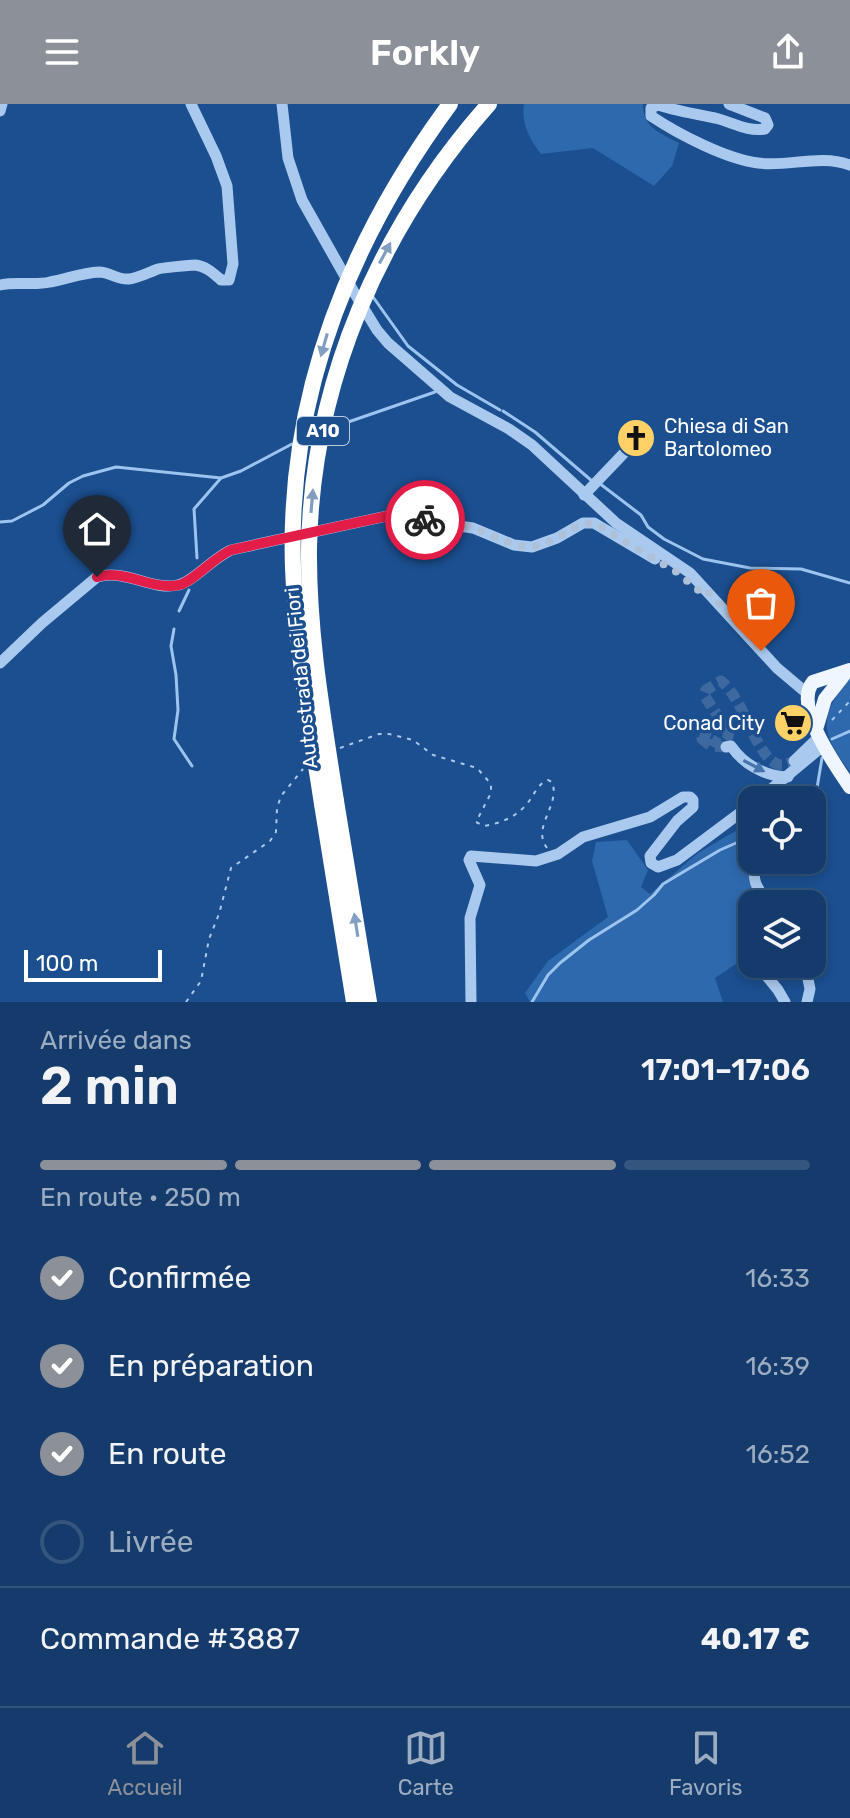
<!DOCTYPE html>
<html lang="fr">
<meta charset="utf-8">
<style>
body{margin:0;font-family:Rubik,sans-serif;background:#214673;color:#f1f3f6;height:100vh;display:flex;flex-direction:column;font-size:30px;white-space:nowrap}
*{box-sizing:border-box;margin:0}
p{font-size:26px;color:#9dadc1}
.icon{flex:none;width:44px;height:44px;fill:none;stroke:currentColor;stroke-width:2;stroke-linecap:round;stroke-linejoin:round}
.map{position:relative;height:898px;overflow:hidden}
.panel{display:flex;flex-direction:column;background:#143b6b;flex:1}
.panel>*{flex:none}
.fabs{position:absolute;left:738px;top:682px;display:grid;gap:16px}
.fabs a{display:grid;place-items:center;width:88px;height:88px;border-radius:16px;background:#143b6b;box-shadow:0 4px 12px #0003,0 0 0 2px #33557e;font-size:40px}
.scale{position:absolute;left:24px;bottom:20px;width:138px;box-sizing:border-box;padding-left:8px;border:4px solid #fff;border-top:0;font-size:22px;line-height:28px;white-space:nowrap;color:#fff;-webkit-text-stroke:6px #1b4f8f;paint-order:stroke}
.pin{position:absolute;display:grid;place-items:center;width:68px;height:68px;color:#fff;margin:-82px -34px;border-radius:50% 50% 50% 0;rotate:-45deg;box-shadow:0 0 8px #0007}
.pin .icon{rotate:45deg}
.courier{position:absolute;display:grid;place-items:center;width:80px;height:80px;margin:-40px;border:6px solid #e11d48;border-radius:50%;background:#fff;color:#222;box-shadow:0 2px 10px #0007}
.overview em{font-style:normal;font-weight:600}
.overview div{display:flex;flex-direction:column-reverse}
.overview{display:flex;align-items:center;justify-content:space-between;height:136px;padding:0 40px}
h1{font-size:52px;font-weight:600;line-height:60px}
.bar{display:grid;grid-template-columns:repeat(4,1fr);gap:12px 8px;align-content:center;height:96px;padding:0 40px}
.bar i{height:10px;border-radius:6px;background:#33557e}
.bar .on{background:#8c9099}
.bar p{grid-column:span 4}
.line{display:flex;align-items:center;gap:20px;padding:0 40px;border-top:2px solid #33557e}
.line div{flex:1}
ol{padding:0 40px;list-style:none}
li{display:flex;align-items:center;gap:24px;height:88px}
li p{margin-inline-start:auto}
li .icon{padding:8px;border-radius:50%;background:#8c9099;color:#fff;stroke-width:4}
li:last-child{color:#9dadc1}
li i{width:44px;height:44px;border:4px solid #33557e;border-radius:50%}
header{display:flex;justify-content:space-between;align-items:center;height:104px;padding:0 40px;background:#8c9099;color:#fff;font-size:36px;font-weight:600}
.menu{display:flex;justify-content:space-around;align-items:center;height:112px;border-top:2px solid #33557e;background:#143b6b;font-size:22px;color:#9dadc1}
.menu a{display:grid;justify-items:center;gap:4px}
.menu .on{color:#8c9099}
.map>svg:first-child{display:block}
.green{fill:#2e69ad}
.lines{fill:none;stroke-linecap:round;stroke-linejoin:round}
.stream{stroke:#9cc4f0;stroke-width:3}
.minor-tunnel{stroke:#3d69a0;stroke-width:11;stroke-dasharray:11 5.5;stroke-linecap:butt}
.path{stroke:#a9c9ee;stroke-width:2;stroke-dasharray:4 6;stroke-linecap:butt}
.minor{stroke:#a9c9ee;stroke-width:11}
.major{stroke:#f0f6ff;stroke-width:14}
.highway{stroke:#fff;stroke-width:16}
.highway-bridge{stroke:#fff;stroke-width:16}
.oneway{fill:#829ec1}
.oneway2{fill:#4674ac}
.done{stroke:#afc1d8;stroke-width:8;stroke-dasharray:0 14.4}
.route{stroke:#e11d48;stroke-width:10}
.labels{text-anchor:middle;stroke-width:7;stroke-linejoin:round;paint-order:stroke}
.shield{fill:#1b4f8f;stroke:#bbcadd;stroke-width:2}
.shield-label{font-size:18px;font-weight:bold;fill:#fff}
.poi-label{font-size:20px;fill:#fff;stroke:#1b4f8f;text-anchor:start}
.street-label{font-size:20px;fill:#fff;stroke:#1b4f8f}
</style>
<header><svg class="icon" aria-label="menu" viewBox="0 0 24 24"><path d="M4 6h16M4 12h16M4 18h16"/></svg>Forkly<svg class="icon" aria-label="share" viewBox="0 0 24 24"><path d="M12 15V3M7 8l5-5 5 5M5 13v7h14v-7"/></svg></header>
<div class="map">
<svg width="850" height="898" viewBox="0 0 850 898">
<rect width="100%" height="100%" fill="#1b4f8f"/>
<g class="green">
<path d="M524,0H643C643,24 660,29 679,39L672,62L654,82L593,44L541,50C530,36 521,19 524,0Z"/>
<path d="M850,576V668C835,647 819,628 831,602C836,592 841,583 850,576Z"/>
<polygon points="749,719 752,722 752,756 764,800 752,800 752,849 715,874 723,898 530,898 525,889 548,857 608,813 592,757 596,738 627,736 648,766 641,783 650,790 698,749"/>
</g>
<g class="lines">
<g class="stream">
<polyline points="373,193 408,242 457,281 500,306"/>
<polyline points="503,307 535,328 592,377"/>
<polyline points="328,325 435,288"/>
<polyline points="599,379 641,411 648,423 664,435 703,455 750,464 801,465 850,479"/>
<polyline points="0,418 12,417 43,401 69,379 83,372 116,363 221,374 241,367 292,340"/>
<polyline points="197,454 194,405 221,374"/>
<polyline points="179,507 189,486"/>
<polyline points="174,525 171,542 176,571 178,606 174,635 192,662"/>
<polyline points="832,635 850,627"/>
<polyline points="811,696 817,684 822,654"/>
<polyline points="532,898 548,871 560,859 589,836 637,806 654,791 663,780 720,746 752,732"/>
</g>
<path class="minor-tunnel" d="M726,643L711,642L702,635L705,623C715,616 721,618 729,626C729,634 726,638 719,640L705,632L707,626L717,622L722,624L723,620L704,591L706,586L721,577C744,595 754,647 775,659C782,663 788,660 794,657"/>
<g class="path">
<polyline points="832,616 850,597"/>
<path d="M340,644L379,630H389L413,636L433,651L477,664L491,680V689L476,718L484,722C501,719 514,714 526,701C534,692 537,680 548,676L552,678C561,701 531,723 547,744"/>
<polyline points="186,898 201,877 209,835 219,810 231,764 270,737 276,728 277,704 281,692 303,665"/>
</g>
<g class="minor">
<polyline points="282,0 288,54 302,96 355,190 377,226 388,239 450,293 509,325 532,341 616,419 690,469 777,564 809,591"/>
<path d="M729,0L765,14L768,21L765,25C747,28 732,18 715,14C695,10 677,7 658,1L651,4V12C678,30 726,55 758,59C788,63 821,50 850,61"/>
<polyline points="0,7 2,0"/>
<path d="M0,181C18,177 33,182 50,178C67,175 81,169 99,168C110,168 117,176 129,175C139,174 149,168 158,165C162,164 189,161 195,161C206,162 213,169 221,176H229L233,160L227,82L216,52L191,0"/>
<polyline points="584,391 625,348"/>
<path d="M0,559L42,519L97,473C124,464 152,487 178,481C193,478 213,454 231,446L387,412L473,424L514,441L532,443L557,434L583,419H594L655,455"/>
<path d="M726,643L731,642C744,661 765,672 788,673"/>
<polyline points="794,657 819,633"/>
<polyline points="758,696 823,642"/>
<path d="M757,756C750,776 757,784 769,800"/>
<polyline points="757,860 778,886 785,898"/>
<polyline points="805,860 810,885 807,898"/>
<polyline points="471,898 470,814 480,781 469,756 471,752 536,757 558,750 583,733 650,713 683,693 690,693 693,696 693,703 677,717 650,752 651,759 658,763 677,756 752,700"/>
</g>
<g class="major">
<path d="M850,566L813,578C793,602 835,661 850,683"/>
<polyline points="817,622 825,595 844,571"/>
</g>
<g class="highway">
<polyline points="336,697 369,898"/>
<polyline points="322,700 354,898"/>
</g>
<g class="highway-bridge">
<path d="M336,697C323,613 308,529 309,444C312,278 380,123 489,0"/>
<path d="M322,700C310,622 296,543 293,464C287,291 349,137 450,0"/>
</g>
</g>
<defs><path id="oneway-solid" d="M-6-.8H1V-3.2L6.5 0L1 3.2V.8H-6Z" transform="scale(2)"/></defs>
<g class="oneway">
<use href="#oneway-solid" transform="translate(385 149) rotate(-62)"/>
<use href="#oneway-solid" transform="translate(324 241) rotate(106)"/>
<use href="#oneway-solid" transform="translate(312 397) rotate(-85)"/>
<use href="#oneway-solid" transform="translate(356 821) rotate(-99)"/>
</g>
<use class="oneway2" href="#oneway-solid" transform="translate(754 662) rotate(28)"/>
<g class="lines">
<path class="done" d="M425,416C442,418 460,419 476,425C494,431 510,442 529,443C554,443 569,419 594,419L680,470L696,485L701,487L705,484L761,547"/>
<path class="route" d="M97,473C124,464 152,487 179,481C194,477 213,454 231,446L387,412L425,416"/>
</g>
<defs>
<g id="church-disc" transform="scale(2)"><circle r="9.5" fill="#ffd166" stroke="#1b4f8f"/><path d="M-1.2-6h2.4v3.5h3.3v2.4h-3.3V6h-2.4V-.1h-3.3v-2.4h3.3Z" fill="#111"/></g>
<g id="supermarket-disc" transform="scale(2)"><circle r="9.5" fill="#ffd166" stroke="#1b4f8f"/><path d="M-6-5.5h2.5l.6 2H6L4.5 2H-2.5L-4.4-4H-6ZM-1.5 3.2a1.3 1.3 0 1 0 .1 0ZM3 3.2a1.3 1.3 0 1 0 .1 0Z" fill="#111"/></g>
</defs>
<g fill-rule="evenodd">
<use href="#church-disc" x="636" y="334"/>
<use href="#supermarket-disc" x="793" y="619"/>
</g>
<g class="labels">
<rect class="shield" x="297" y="313" width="52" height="28" rx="6"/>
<g class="shield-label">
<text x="323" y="333">A10</text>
</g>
<g class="poi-label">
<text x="664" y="329">Chiesa di San<tspan x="664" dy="23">Bartolomeo</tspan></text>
<text x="765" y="626" text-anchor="end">Conad City</text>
</g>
<g class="street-label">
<text transform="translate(301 574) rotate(-96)" y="7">Autostrada dei Fiori</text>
</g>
</g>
</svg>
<div class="fabs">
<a><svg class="icon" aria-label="locate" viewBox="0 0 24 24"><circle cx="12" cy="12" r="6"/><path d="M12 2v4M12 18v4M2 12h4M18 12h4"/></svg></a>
<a><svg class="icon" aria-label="layers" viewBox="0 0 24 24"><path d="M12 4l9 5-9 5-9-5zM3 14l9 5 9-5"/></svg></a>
</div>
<div class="scale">100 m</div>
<div class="pin" style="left:761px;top:547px;background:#ea580c"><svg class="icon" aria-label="bag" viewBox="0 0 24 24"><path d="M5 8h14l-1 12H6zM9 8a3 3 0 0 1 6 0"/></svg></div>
<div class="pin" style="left:97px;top:473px;background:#1f2937"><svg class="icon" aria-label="home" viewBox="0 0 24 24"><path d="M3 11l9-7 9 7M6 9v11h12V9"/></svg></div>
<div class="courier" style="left:425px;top:416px"><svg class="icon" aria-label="bike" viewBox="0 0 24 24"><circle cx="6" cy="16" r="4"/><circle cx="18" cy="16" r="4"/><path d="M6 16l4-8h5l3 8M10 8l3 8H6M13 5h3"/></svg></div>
</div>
<section class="panel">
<div class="overview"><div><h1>2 min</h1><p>Arrivée dans</p></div><em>17:01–17:06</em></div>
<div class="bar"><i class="on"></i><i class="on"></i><i class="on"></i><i></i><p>En route · 250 m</p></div>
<ol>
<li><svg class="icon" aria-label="check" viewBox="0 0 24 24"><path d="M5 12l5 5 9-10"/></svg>Confirmée<p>16:33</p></li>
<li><svg class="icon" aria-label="check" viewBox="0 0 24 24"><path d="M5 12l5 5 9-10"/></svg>En préparation<p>16:39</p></li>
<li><svg class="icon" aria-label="check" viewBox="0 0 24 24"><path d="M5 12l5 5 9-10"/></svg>En route<p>16:52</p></li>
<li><i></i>Livrée</li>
</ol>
<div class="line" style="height:104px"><div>Commande #3887</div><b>40.17 €</b></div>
</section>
<nav class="menu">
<a class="on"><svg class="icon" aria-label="home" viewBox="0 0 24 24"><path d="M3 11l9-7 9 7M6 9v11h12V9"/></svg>Accueil</a>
<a><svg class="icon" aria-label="map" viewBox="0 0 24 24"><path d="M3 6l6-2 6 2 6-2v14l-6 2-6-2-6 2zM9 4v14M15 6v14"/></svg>Carte</a>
<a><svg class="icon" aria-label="saved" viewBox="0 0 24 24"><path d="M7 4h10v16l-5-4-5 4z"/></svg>Favoris</a>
</nav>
